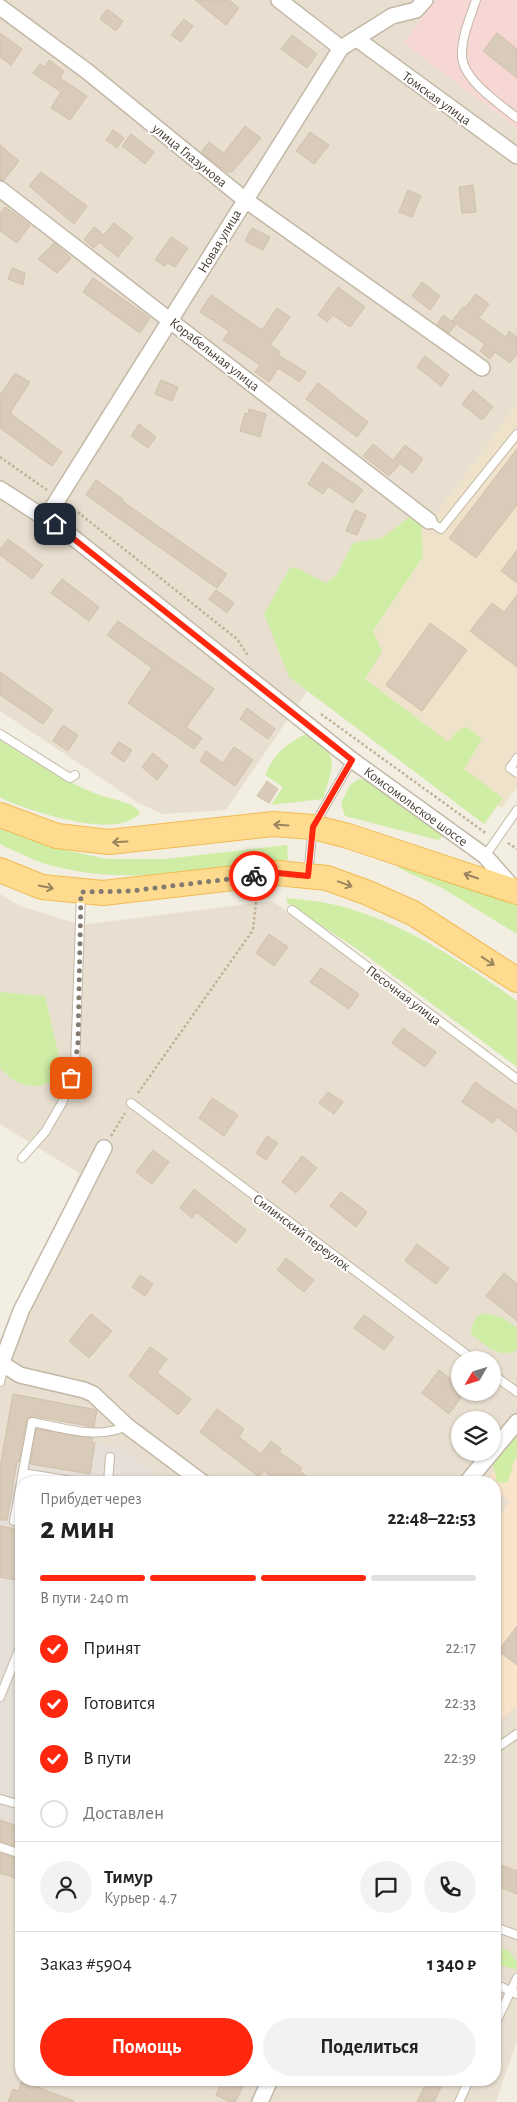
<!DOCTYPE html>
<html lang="ru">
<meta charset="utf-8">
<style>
body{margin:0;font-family:"Alegreya Sans",sans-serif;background:#f2f2f2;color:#222;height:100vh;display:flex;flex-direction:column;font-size:19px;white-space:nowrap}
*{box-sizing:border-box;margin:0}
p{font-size:16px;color:#767676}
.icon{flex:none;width:28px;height:28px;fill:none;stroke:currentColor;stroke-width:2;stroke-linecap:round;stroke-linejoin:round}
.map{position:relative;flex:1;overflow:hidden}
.drawer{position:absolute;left:15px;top:1476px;width:486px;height:610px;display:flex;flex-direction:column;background:#fff;border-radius:20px;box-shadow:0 1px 4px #0004}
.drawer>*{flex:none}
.needle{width:32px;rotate:231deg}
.tools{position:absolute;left:451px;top:1351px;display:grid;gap:10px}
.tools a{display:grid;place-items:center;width:50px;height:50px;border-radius:50%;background:#fff;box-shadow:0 1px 4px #0004;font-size:25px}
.pin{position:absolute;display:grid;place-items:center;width:42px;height:42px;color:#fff;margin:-21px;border-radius:10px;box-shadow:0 2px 8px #0006}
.courier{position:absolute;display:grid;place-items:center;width:50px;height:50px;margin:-25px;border:4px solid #ff280e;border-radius:50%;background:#fff;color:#222;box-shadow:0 1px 6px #0007}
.head em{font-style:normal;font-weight:700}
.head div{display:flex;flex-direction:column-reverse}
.head{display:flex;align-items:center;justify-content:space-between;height:85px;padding:0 25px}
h1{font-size:32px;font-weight:700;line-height:38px}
.bar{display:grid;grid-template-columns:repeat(4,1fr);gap:8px 5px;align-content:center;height:60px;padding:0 25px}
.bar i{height:6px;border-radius:4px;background:#e0e0e0}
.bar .selected{background:#ff280e}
.bar p{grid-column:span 4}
.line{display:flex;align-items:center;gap:12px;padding:0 25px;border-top:1px solid #e0e0e0}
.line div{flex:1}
.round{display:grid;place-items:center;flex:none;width:52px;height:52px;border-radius:26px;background:#f2f2f2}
ol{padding:0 25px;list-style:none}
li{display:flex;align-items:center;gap:15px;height:55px}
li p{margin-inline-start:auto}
li .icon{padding:5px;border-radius:50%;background:#ff280e;color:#fff;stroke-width:4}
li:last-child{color:#767676}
li i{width:28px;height:28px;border:2px solid #e0e0e0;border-radius:50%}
.primary-button{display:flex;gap:10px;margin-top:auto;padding:10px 25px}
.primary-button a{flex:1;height:58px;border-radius:30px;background:#ff280e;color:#fff;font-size:20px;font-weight:700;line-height:58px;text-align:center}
.primary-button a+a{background:#f2f2f2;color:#222}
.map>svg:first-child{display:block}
.residential{fill:#e8dfd0;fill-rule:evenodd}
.commercial{fill:#f9e3ca}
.industrial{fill:#e5dfd8}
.education{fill:#eee3ca}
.medical{fill:#f6d7d4}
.green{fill:#d0eda6}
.building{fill:#d9cbb9;stroke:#d2c0a9}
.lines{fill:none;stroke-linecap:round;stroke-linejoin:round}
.lane-casing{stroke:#c3b8a7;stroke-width:10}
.street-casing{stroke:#c3b8a7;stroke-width:18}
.primary-casing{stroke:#f1bb53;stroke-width:26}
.path{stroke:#c3b094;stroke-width:2.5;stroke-dasharray:2.5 2.5;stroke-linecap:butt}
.lane{stroke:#fff;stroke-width:8}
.street{stroke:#fff;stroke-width:15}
.primary{stroke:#ffdb90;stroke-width:24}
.oneway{stroke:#99845c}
.done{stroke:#837b70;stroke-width:5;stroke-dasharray:0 9}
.route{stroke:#ff280e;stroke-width:6}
.labels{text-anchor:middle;stroke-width:4;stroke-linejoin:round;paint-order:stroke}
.street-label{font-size:14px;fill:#463d32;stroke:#fff}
</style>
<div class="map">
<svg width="517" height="2102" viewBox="0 0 517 2102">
<rect width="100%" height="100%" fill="#f3eee2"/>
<g class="residential">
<polygon points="0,0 436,0 403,43 517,128 517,404 318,675 226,810 162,814 137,802 0,711"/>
<path d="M0,894L20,906L81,925L272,901L316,931L517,1082V2040L496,2102H0V1390L79,1173L0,1124ZM460,1360H492V1392H460ZM460,1420H492V1452H460ZM21,1482H495V2080H21Z"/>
</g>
<polygon class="commercial" points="517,1438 517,1707 495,1723 495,1522 510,1501 495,1490 495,1482 485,1482"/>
<polygon class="industrial" points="13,1394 97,1409 95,1443 126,1450 164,1482 21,1482 21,1827 0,1820 0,1467"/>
<polygon class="education" points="517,404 517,787 502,808 318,675"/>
<polygon class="medical" points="436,0 517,0 517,128 403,43"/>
<g class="green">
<polygon points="411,516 421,524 423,557 373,631 382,651 365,679 448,742 460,729 467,727 482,739 464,769 503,798 484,824 289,677 264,614 289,569 295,567 326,583 337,574 353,543 382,538"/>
<path d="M309,733C341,756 333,765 323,799L271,805L283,787L265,775C274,754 287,742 309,733Z"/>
<path d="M0,740C33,761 65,782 102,796C112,799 136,803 140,813C117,841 31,811 3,799L0,797Z"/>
<polygon points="359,779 370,780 445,835 438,840 345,816 341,803 350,785"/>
<path d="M0,827L51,847L107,859H165L287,845L288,860C209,870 124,887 46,864C30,859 15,851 0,844Z"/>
<polygon points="399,861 517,901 517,934 442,888 398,868"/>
<path d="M287,898C303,900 320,901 336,905C404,922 461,961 517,1001V1067L363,953L287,903Z"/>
<path d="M0,992L45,996L63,1074C40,1092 20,1090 0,1068Z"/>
<path d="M485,1313L503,1318L517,1328V1350C500,1360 484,1344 471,1334L472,1326L477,1316Z"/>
<path d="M517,1431V1457C511,1463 512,1475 507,1483L497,1482L493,1464Z"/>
<polygon points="495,1947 509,1951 517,1962 516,1970 495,1963"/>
</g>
<g class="building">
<polygon points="195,0 229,0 239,8 226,25"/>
<polygon points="107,9 123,21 116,31 100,19"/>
<polygon points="184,19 193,26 181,42 171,35"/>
<polygon points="0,33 22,49 11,65 0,57"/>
<polygon points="497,33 517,49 517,78 483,51"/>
<polygon points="292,35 317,54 307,68 281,49"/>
<polygon points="49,60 64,71 60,78 87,96 70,120 51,108 61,92 33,73 40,64 45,67"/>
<polygon points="245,126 261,138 232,172 227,172 201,152 209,142 224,153"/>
<polygon points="113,130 124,138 117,148 106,140"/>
<polygon points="310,132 329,145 314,164 296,151"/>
<polygon points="131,134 154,152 145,164 122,146"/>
<polygon points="0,145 19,161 3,181 0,180"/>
<polygon points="41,172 87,206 74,224 29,186"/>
<polygon points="473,185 476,212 462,213 459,187"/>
<polygon points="408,190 421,196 412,217 399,212"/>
<polygon points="5,207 30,225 17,243 0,231 0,214"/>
<polygon points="114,223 133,238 118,257 99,242 94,248 84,240 94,227 104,235"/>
<polygon points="252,228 270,237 263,250 245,241"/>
<polygon points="171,237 188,248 175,267 168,263 165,266 155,260"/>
<polygon points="54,243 71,258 57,273 38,259"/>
<polygon points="12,268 25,273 23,285 8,279"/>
<polygon points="93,278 150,318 140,333 83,292"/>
<polygon points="422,282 440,296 430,310 412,296"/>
<polygon points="338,287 365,307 350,327 333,315 327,322 318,315"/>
<polygon points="476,294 489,304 479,318 506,337 509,331 517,337 517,354 510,363 495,352 490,359 480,351 485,344 452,321 463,307 465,308"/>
<polygon points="211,295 262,330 277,308 290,317 270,345 280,352 278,355 306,372 300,382 278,368 269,382 255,372 260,365 223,340 229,331 200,312"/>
<polygon points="443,315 456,324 449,333 437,325"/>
<polygon points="425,356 449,375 441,386 417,367"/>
<polygon points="15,373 30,382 10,413 62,452 52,466 0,428 0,395"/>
<polygon points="161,380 178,387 172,401 155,394"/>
<polygon points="318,383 368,422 357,437 306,399"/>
<polygon points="473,390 493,407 482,420 462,404"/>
<polygon points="249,409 266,414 260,437 240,431 245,413 248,414"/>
<polygon points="139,424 156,437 148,448 131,436"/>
<polygon points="373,444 399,465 389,476 363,456"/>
<polygon points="405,445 423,459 413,473 394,459"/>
<polygon points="517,449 517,505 476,558 449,538"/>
<polygon points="322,462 363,490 353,503 328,486 323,494 308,484"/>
<polygon points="96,480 123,499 122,501 227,574 217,588 86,495"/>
<polygon points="355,510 366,515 357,535 346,531"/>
<polygon points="8,539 43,565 32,579 0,555 0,550"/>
<polygon points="517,550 517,583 501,571"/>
<polygon points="62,579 99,607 89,621 51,593"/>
<polygon points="216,590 234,603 227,613 209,599"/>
<polygon points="517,595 517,667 470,631 492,603 504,612"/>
<polygon points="118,621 214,689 186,727 202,738 194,749 128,703 152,668 107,635"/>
<polygon points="430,623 467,650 422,711 386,685"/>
<polygon points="0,672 53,710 43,724 0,695"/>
<polygon points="247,708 275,729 268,739 240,719"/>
<polygon points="63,725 78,735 68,751 53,741"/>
<polygon points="119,742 132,750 124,762 111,753"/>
<polygon points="234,747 253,760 235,786 200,761 206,751 223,763"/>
<polygon points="153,753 168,766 157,780 142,767"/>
<polygon points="267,781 278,789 269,803 257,796"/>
<polygon points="269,934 288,947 274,966 256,953"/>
<polygon points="321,968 359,994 349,1009 310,982"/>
<polygon points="403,1028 436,1052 425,1067 392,1043"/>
<polygon points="475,1082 517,1111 517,1132 497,1117 493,1123 462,1102"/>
<polygon points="328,1092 343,1102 334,1114 319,1103"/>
<polygon points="212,1098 238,1115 224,1136 199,1118"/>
<polygon points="267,1136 278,1143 266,1160 256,1153"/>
<polygon points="153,1150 169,1162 152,1184 136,1172"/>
<polygon points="302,1156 317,1168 296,1193 282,1182"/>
<polygon points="194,1189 246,1230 236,1243 196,1212 192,1218 180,1208"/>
<polygon points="341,1192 367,1212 356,1227 330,1206"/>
<polygon points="417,1244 449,1268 436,1284 405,1261"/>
<polygon points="286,1258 314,1280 304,1292 277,1270"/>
<polygon points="504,1273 517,1284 517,1321 486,1296"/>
<polygon points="140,1275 153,1284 145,1296 132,1287"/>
<polygon points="91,1314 112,1331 89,1358 69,1341"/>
<polygon points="364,1315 394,1337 384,1350 354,1328"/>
<polygon points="150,1347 167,1359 157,1373 191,1399 178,1415 129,1376"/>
<polygon points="439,1370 460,1386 460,1399 449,1414 422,1393"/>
<polygon points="13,1394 97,1410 94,1427 33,1416 27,1419 19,1462 17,1462 7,1520 0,1520 0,1467"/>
<polygon points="217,1409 244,1429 239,1437 261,1454 271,1441 281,1449 279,1452 302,1468 300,1471 313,1482 279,1482 264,1471 259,1477 200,1432"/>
<polygon points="36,1429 92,1438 92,1442 95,1443 90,1474 30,1464"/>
<polygon points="0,1526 21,1530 21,1581 0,1577"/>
<polygon points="517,1626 517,1665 498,1651"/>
<polygon points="0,1820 21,1827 21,1848 0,1841"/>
<polygon points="0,1853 21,1860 21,1880 0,1873"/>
<polygon points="501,1865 517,1871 517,1894 495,1885"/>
<polygon points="223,2080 243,2087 235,2102 230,2102 216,2095"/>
<polygon points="22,2081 74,2101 73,2102 8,2102 13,2089 18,2091"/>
<polygon points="427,2081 441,2087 434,2102 417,2102"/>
</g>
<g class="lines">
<g class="lane-casing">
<g id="lane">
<path d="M476,0C470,18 461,38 462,57C464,81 500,104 517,118"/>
<polyline points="429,521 441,529 517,434"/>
<polyline points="0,734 70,778 75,775"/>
<polyline points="517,758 510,768 517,773"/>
<polyline points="485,856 517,810"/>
<polyline points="308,874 313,827 352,760"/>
<polyline points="292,910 517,1079"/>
<polyline points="131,1103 474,1360"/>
<polyline points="22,1158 45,1132 62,1103 75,1065 81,894"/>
<polyline points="492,1374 517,1392"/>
<polyline points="0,1382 4,1365"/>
<polyline points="23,1473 78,1482"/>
<polyline points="108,1482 110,1457"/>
<path d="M21,1523L14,1521L32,1422C64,1428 97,1440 127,1426"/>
<polyline points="0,1697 21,1645"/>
<polyline points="495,1749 517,1734"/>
<polyline points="0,1799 21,1805"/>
<polyline points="0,1847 21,1854"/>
<polyline points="495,1927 517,1935"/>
<polyline points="495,1984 517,1994"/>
<polyline points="495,2024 517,1978"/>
<polyline points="459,2102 469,2080"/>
</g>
</g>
<g class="street-casing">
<g id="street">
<polyline points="279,0 341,48"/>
<polyline points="0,7 88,72 244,199 482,368"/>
<polyline points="357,39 517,156"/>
<polyline points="0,189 429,521"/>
<polyline points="0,489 65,531 352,760 485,856 514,889"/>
<polyline points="46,518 341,48 392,16 416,10 425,0"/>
<polyline points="104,1148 21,1311 3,1359 4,1365 20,1375 84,1390 93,1394 127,1426 202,1482"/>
<polyline points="492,1452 517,1422"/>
<polyline points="467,1482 492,1452"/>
<polyline points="260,2102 270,2080"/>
</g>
</g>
<g class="primary-casing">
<g id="primary">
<polyline points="0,815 57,836 109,842 273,824 313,827 348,836 517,892"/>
<polyline points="0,870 42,887 103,893 278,873 327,878 368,893 413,913 517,980"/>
</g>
</g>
<g class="path">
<polyline points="0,457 47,490"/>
<polyline points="70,506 237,639 249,657"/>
<polyline points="321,714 487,834"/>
<polyline points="508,843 517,849"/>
<polyline points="138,1093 253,930 257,893"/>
<polyline points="111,1136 125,1113"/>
</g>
<use href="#lane" class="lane"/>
<use href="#street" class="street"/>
<use href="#primary" class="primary"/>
</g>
<defs><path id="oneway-shaft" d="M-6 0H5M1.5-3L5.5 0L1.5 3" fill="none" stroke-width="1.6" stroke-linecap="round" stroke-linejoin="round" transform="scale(1.25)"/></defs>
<g class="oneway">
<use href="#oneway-shaft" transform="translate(281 825) rotate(-176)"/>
<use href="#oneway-shaft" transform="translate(120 842) rotate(177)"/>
<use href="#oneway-shaft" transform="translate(471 876) rotate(-161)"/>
<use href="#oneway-shaft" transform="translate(345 884) rotate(20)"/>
<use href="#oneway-shaft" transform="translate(46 887) rotate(12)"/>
<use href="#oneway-shaft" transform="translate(488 961) rotate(34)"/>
</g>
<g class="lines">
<polyline class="done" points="71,1078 75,1065 78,1042 81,892 130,891 254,876"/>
<polyline class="route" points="55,524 352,760 313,827 308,876 278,873 254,876"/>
</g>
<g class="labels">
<g class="street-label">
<text transform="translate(437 98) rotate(36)" y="5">Томская улица</text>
<text transform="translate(190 155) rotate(39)" y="5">улица Глазунова</text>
<text transform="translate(219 241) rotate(-59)" y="5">Новая улица</text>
<text transform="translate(215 354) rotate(38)" y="5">Корабельная улица</text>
<text transform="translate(416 806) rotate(36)" y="5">Комсомольское шоссе</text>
<text transform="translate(404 995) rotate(37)" y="5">Песочная улица</text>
<text transform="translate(302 1232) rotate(37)" y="5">Силинский переулок</text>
</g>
</g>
</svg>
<div class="tools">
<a><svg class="needle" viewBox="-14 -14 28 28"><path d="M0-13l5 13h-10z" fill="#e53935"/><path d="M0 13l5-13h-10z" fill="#767676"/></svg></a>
<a><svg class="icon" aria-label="layers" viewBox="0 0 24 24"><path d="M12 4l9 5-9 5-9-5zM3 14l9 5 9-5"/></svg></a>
</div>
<div class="pin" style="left:71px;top:1078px;background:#ea580c"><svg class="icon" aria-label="bag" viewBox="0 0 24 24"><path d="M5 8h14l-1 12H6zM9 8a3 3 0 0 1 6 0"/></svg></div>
<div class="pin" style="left:55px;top:524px;background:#1f2937"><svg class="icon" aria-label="home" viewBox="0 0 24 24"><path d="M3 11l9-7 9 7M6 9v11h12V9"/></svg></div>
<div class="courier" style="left:254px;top:876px"><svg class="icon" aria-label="bike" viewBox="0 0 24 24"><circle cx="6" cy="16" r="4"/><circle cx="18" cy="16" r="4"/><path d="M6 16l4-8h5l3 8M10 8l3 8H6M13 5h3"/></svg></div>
<section class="drawer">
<div class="head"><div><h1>2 мин</h1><p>Прибудет через</p></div><em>22:48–22:53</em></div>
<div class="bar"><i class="selected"></i><i class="selected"></i><i class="selected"></i><i></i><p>В пути · 240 m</p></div>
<ol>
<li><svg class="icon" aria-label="check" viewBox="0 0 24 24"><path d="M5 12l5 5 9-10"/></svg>Принят<p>22:17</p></li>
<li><svg class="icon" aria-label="check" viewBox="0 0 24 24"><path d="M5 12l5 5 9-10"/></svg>Готовится<p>22:33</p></li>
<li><svg class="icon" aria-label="check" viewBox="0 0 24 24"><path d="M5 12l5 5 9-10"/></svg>В пути<p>22:39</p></li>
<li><i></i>Доставлен</li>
</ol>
<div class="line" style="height:90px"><a class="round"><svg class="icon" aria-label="person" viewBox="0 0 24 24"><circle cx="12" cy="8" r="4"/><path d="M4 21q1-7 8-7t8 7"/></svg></a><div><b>Тимур</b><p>Курьер · 4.7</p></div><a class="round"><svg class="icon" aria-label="chat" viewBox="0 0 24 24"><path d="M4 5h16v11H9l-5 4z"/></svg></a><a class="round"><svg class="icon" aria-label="phone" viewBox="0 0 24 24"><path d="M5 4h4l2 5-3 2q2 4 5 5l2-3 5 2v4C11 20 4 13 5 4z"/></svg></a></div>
<div class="line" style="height:65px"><div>Заказ #5904</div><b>1 340 ₽</b></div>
<div class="primary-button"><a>Помощь</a><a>Поделиться</a></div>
</section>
</div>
